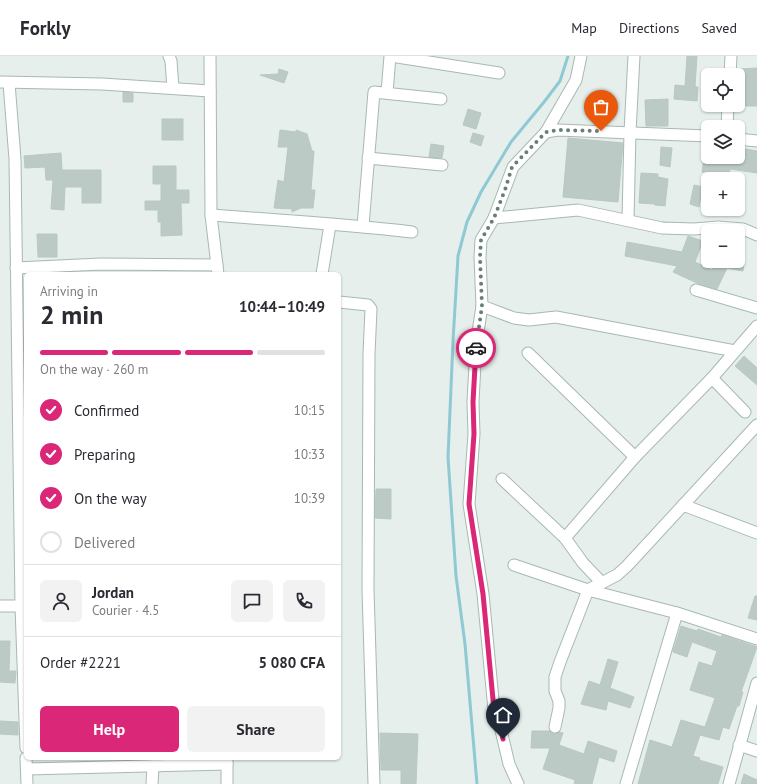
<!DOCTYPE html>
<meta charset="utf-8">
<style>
body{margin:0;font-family:"PT Sans",sans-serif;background:#f2f2f3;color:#2b2b33;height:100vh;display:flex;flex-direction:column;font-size:15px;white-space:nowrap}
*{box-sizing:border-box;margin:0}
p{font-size:13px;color:#7c7c81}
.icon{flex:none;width:22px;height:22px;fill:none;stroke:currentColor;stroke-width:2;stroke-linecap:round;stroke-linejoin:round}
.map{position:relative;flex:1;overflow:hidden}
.drawer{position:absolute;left:24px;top:216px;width:317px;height:488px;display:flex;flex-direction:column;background:#fff;border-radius:6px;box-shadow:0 1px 3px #0004}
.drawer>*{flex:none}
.fabs{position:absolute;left:701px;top:12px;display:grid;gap:8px}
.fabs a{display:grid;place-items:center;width:44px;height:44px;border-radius:6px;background:#fff;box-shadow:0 1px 3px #0004;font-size:20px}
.pin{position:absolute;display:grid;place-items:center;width:34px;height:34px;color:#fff;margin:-41px -17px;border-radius:50% 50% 50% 0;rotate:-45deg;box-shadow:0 0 4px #0007}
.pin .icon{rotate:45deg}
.courier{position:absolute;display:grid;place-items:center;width:40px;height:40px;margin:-20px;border:3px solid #db2777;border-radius:50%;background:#fff;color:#222;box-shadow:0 1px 5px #0007}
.headline em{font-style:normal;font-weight:600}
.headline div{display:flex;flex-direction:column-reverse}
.headline{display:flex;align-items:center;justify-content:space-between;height:68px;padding:0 16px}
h1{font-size:26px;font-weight:600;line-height:30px}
.bar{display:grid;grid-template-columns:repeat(4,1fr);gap:6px 4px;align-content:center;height:48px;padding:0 16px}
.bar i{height:5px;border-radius:3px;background:#e1e1e2}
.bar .selected{background:#db2777}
.bar p{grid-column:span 4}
.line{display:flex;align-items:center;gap:10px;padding:0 16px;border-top:1px solid #e1e1e2}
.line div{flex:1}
.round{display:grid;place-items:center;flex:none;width:42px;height:42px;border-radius:6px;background:#f2f2f3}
ol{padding:0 16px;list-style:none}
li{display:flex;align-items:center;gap:12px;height:44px}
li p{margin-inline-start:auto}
li .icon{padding:4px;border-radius:50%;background:#db2777;color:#fff;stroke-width:4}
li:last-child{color:#7c7c81}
li i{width:22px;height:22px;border:2px solid #e1e1e2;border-radius:50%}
.button{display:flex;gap:8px;margin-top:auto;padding:8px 16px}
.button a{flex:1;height:46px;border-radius:6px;background:#db2777;color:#fff;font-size:16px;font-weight:600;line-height:46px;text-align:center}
.button a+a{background:#f2f2f3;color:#2b2b33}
header{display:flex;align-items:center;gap:24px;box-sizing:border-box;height:56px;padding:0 20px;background:#fff;border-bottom:1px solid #e1e1e2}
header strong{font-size:19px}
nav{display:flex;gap:22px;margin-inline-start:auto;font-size:14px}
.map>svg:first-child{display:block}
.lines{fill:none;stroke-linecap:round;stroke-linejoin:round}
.stream{stroke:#8ec9d4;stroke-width:3}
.building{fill:#bbcac4;stroke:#b8c9c2}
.street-casing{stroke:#a8b8b2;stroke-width:13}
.street{stroke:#fff;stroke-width:11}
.done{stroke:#687f78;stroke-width:4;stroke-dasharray:0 7.2}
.route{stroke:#db2777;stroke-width:5}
</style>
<header>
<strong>Forkly</strong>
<nav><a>Map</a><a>Directions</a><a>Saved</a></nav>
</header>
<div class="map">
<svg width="757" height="728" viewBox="0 0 757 728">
<rect width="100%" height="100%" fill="#e6efeb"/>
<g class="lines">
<polyline class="stream" points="477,728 465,588 456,520 448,401 453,285 458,200 467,166 481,136 511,86 544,46 560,25 568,0"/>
</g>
<g class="building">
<polygon points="687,0 697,0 695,31 698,31 697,45 674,43 675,29 685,30"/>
<polygon points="757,12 757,50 742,50 740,13"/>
<polygon points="279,13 288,16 284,27 260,19 278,18"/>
<polygon points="123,36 133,37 133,46 123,46"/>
<polygon points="668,43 668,70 646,70 645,44"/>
<polygon points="468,53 481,57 476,73 463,69"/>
<rect x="162" y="63" width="21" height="21"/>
<polygon points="280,74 296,76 296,74 307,78 312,95 314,95 311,134 315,134 313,152 301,152 292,156 292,153 274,152 278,124 284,126 288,91 278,91"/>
<polygon points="473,77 484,80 481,90 470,86"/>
<polygon points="568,82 623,87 618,146 563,141"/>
<polygon points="431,88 444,90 442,102 429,101"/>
<polygon points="661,91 672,92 670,111 660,109"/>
<polygon points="740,92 757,95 757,117 730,113 729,120 702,116 704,101 739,101"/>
<polygon points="61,97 62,114 101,114 101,147 82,147 82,131 65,131 64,154 51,153 53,124 46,124 45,111 25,112 24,100"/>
<polygon points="153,110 176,110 176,134 189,134 189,147 181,147 182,179 161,180 161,166 158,166 158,154 145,154 145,145 161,145 161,128 153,128"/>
<polygon points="641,117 658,118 658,121 668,123 665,150 655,149 655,148 639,147"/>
<polygon points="694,129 703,131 699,151 690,148"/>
<polygon points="37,178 57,178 57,201 38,201"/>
<polygon points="688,180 703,185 695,206 712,214 713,209 711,209 711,205 744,205 743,215 727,212 717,233 697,227 673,216 677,210 625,200 627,186 682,196"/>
<polygon points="744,300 757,312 757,329 735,310"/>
<polygon points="376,433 391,433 391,463 375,462"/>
<polygon points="755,540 757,540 757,564 748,562"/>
<polygon points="681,570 697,575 698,573 721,581 722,579 757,591 741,636 743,636 739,650 737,650 729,673 723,671 719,684 700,679 693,700 700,702 699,704 723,711 718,728 638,728 650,684 672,691 681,664 705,671 715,642 690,634 699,606 712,610 717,595 692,586 687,601 673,596"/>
<polygon points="0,585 10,585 9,615 16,615 15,627 0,626"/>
<polygon points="608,603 618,606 610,632 634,641 630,652 608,645 606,654 581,648 589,625 600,629"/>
<polygon points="0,665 18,666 18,679 0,678"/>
<polygon points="532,675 550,675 554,678 559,676 563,677 559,689 584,698 588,685 617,695 614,706 599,701 592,728 574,728 575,724 543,713 550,692 531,692"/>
<polygon points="380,677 418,678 416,728 401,728 401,714 381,714"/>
<polygon points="744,718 757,724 757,728 741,728"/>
</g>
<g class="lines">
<g class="street-casing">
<g id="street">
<polyline points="169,0 171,5 173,32"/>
<polyline points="210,0 211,159 218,218"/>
<polyline points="391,0 499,17"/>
<polyline points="730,19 731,0"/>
<polyline points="0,26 102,28 210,35"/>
<polyline points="9,27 15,103 21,550 26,692"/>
<polyline points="387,37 390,0"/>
<polyline points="727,71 728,49"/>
<polyline points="546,76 576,24 581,0"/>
<polyline points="738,83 757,85"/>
<polyline points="368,102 442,109"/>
<path d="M211,159C278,164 345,168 412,176"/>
<polyline points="494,162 578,154 662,172 694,173 718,171 743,173 757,179"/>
<polyline points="628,164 630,76 634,0"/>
<polyline points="363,170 374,36 441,43"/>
<polyline points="16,212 101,208 217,209"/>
<polyline points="322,218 330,169"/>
<polyline points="696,234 757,252"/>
<polyline points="339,246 368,249 371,253 369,298 368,534 374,728"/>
<polyline points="482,250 514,262 529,264 556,261 735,295"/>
<polyline points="528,297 635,401"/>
<polyline points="712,322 745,356"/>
<polyline points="502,423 565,482 583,507 602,527"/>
<polyline points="683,449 757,477"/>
<polyline points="565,482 635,401 712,322 757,270"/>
<polyline points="514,509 588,534 677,557 757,583"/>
<polyline points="0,550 26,550"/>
<polyline points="555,671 559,652 559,645 555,635 555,621 560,606 588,534 617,519 627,510 757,369"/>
<polyline points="739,689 757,695"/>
<polyline points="26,702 27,728"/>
<polyline points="27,713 227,708"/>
<polyline points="152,728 153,710"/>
<polyline points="227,728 227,702"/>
<polyline points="518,728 509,708 500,670 494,654 483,538 469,448 474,378 473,346 476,289 482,250 480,201 481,184 494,162 513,111 546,76 558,74 708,80"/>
<polyline points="626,728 677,557"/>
<polyline points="729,728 757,627"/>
</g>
</g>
<use href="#street" class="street"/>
</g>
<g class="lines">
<polyline class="done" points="476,292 482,250 480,201 481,184 494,162 505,134 512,111 546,76 558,74 601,75"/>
<polyline class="route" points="476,292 473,346 474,378 469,448 483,538 494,654 500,670 503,683"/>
</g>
</svg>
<div class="fabs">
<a><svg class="icon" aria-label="locate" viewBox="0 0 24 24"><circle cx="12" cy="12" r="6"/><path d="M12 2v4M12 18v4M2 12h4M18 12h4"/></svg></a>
<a><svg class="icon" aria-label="layers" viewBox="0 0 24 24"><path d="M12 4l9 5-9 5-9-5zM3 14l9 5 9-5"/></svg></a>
<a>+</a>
<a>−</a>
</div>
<div class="pin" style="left:601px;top:75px;background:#ea580c"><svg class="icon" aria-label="bag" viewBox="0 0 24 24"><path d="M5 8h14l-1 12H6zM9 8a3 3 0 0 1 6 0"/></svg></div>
<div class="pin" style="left:503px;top:683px;background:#1f2937"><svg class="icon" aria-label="home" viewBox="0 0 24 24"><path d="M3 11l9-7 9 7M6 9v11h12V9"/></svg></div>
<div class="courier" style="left:476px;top:292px"><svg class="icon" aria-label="car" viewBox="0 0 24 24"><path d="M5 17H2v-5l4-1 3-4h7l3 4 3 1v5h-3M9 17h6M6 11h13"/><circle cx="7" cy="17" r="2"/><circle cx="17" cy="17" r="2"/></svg></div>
<section class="drawer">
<div class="headline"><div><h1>2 min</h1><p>Arriving in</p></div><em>10:44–10:49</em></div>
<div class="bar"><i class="selected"></i><i class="selected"></i><i class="selected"></i><i></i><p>On the way · 260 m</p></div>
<ol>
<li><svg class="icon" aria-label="check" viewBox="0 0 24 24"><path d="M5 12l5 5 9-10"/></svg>Confirmed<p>10:15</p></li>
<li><svg class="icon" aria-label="check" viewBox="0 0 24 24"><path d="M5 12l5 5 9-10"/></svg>Preparing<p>10:33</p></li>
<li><svg class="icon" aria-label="check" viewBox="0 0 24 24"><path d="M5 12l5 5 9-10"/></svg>On the way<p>10:39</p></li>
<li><i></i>Delivered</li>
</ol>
<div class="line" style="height:72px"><a class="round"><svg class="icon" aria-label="person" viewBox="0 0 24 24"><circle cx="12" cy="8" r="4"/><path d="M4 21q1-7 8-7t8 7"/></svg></a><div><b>Jordan</b><p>Courier · 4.5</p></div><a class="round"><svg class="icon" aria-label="chat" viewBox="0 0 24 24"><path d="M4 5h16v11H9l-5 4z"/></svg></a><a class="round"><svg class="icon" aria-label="phone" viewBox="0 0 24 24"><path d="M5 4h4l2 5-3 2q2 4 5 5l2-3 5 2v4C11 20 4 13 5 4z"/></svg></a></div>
<div class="line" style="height:52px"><div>Order #2221</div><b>5 080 CFA</b></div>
<div class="button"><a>Help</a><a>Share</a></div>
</section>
</div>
